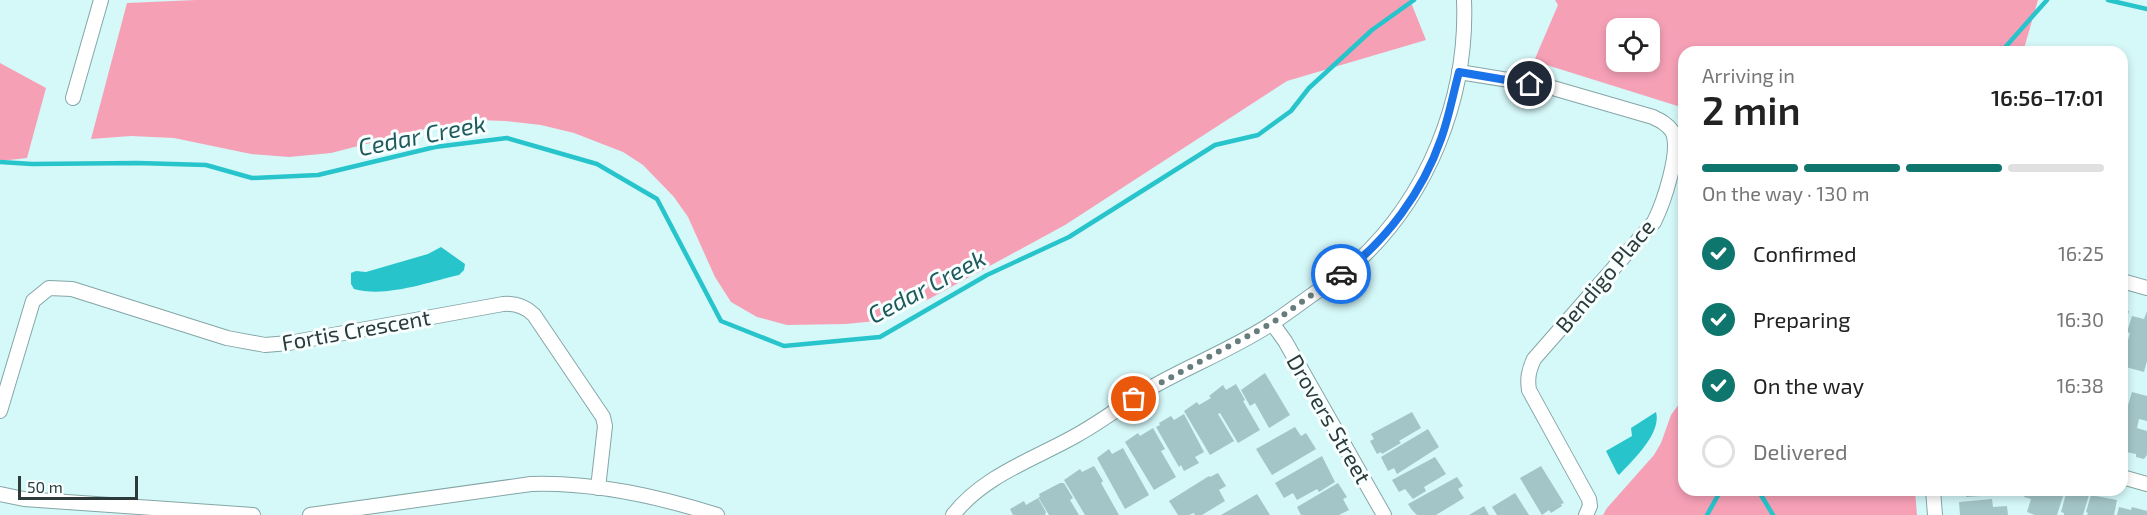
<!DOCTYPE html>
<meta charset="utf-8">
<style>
body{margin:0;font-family:"Exo 2",sans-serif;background:#f2f2f2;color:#222;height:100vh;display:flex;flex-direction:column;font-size:22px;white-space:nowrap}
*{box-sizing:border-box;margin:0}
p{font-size:20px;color:#767676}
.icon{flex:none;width:33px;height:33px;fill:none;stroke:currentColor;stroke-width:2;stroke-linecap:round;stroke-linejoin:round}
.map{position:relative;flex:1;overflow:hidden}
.sheet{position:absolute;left:1678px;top:46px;width:450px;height:450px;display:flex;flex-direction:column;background:#fff;border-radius:18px;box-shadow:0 3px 9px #0003}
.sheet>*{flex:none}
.tools{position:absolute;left:1606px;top:18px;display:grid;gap:12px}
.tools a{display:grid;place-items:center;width:54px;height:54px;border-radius:12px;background:#fff;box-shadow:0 3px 9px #0003;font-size:30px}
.scale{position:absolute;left:18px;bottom:15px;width:120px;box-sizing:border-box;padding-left:6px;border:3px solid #2c3a3a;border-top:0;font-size:16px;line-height:21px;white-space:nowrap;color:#2c3a3a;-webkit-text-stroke:4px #f8ffff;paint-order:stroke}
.pin{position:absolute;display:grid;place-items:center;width:51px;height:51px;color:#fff;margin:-26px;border:3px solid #fff;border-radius:50%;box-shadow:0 2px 6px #0007}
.courier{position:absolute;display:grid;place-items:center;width:60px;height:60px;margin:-30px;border:4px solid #1a73e8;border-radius:50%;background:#fff;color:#222;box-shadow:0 2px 8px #0007}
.headline em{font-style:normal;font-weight:600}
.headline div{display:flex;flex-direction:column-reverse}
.headline{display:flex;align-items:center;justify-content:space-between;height:102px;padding:0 24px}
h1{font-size:39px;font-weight:600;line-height:45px}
.bar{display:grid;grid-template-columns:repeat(4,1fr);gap:9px 6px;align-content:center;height:72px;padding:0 24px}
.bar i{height:8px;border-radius:4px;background:#e0e0e0}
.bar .active{background:#0f766e}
.bar p{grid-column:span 4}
ol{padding:0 24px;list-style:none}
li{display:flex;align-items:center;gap:18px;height:66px}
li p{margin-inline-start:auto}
li .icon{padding:6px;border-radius:50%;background:#0f766e;color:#fff;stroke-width:4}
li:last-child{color:#767676}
li i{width:33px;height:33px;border:3px solid #e0e0e0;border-radius:50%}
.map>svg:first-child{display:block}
.green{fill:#f6a0b6;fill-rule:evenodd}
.water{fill:#27c4cb}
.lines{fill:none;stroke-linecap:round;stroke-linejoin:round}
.stream{stroke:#27c4cb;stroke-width:4.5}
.building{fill:#a4c5c7}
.minor-casing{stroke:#85a6a7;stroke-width:16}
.minor{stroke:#fff;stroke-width:14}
.done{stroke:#677c7d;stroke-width:6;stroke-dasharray:0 10.8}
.route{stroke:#1a73e8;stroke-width:8}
.labels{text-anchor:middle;stroke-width:6;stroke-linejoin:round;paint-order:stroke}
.street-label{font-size:22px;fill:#2c3a3a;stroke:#f8ffff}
.water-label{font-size:24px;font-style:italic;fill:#1e595c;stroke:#f8ffff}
</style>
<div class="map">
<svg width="2147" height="515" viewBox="0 0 2147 515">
<rect width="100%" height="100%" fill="#d5f8f9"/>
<g class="green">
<polygon points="196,0 1410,0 1426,40 1287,81 1065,225 929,299 876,321 846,324 787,325 757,317 731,302 715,277 688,217 674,197 643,165 623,152 574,133 541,125 505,121 477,120 421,130 331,153 289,157 251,154 174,138 131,136 91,139 127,3"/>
<path d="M1555,0H2038L2023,52H1684V108L1534,61L1558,5ZM1650,28V62H1617V28Z"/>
<polygon points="0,63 46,88 27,158 0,161"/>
<polygon points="1684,397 1684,490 1915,491 1917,515 1603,515 1607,508 1654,455 1661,443 1671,415"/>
</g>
<g class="water">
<path d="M441,247L465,264L464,270L459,275C428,282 386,298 354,289L351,284V273L356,271L366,272L428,254Z"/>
<path d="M1656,412C1662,433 1633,460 1619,475L1617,473L1606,451L1632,436L1631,428Z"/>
</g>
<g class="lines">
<g class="stream">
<polyline points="2108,0 2147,9"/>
<polyline points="2001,52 2047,0"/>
<polyline points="0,162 32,164 138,163 206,165 252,178 318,175 435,147 507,138 597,164 657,199 721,321 784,346 880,337 987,275 1069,237 1215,145 1258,135 1291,111 1309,88 1372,30 1414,0"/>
<polyline points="1758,490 1773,515"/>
<polyline points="1707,515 1721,490"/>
</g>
</g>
<g class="building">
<polygon points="2122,306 2125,307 2124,310 2129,311 2123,332"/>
<polygon points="2147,311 2147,361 2144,372 2122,366 2122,360 2130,333 2127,332 2132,316 2144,319"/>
<polygon points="1265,373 1290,415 1269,428 1255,403 1250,406 1241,390"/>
<polygon points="1236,384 1245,400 1243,401 1260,430 1238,443 1220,413 1218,414 1234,441 1210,455 1184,411 1197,402 1199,405 1211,398 1209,396 1223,385 1226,390"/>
<polygon points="2132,392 2147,396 2147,421 2139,419 2137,428 2147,431 2147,455 2144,459 2136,457 2136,454 2126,452 2127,450 2122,448 2122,425"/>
<polygon points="1412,412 1421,428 1399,441 1401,443 1382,454 1381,452 1377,454 1370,441 1374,439 1371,434"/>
<polygon points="1184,414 1204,452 1195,457 1199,463 1184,471 1181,465 1179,467 1156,427 1160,425 1159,423 1171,416 1174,420"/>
<polygon points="1295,427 1301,436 1306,433 1316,449 1272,475 1256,449"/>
<polygon points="1153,428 1165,449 1161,451 1176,477 1154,490 1125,442 1138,433 1140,436"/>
<polygon points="1428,429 1439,447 1397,474 1394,468 1388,471 1381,457"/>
<polygon points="1123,448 1149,495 1125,509 1097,458 1109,449 1112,454"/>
<polygon points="1322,456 1335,482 1319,492 1317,489 1297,500 1293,493 1284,498 1275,483"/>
<polygon points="1435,457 1446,474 1424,487 1426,491 1413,499 1405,489 1399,492 1392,480"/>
<polygon points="1094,466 1103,481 1101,483 1119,515 1085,515 1064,480 1080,469 1082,472"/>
<polygon points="1541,466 1564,503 1561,504 1562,506 1551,513 1549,510 1542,515 1520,478"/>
<polygon points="1218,473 1226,486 1219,490 1225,501 1202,515 1195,515 1194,513 1189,515 1178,515 1169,501 1209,476 1210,477"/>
<polygon points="1457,477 1463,486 1458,489 1464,498 1436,515 1417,515 1412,510 1408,504"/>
<polygon points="1060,483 1064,483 1073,498 1070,500 1079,515 1049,515 1038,497 1040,497 1039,494"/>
<polygon points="1338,483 1347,497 1343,499 1349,510 1339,515 1301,515 1297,507"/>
<polygon points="1966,490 1981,490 1981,496 1966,497"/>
<polygon points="2026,490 2065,490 2057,515 2035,515 2027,512 2031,499 2024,497"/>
<polygon points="2067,490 2085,490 2084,494 2089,495 2083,515 2064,515 2064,513 2061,512"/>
<polygon points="1515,493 1529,515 1497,515 1492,507"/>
<polygon points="1257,494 1270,515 1221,515"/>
<polygon points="2091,495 2117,500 2114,515 2087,515 2088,513 2086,512"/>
<polygon points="1038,498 1046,512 1045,515 1013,515 1010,509 1024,501 1026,505"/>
<polygon points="1992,499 1993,507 2007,506 2008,515 1960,515 1959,502"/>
<polygon points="1484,506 1489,515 1469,515"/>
<polygon points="2119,507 2131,510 2132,507 2147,511 2147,515 2117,515"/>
</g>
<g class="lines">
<g class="minor-casing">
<g id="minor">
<path d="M1459,72L1546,86L1653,117C1661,121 1667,124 1672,131C1682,150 1663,204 1654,222L1534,359C1529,370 1527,378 1529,390L1589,499L1590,506L1586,515"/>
<polyline points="73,98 101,0"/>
<polyline points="2122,281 2147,288"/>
<polyline points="1272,323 1285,341 1384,515"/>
<path d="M0,411L33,301L49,288L72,289L227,338L265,345L289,343L503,304C515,303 525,306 534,315L603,417L605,426L598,488"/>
<polyline points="2122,477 2147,484"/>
<polyline points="1933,490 1935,515"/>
<polyline points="0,494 24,499 253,515"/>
<path d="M310,515L531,484C594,482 657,496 717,515"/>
<path d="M953,515C984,475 1035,459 1077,435C1104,420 1128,401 1154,386C1193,364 1237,347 1274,322C1290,311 1306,299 1322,288C1333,280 1345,273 1355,264C1428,198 1468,98 1464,0"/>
</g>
</g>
<use href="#minor" class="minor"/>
</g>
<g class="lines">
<polyline class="done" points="1134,399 1153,387 1272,323 1341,274"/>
<path class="route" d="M1341,274C1386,242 1423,191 1441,139C1449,117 1453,94 1459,72L1530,84"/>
</g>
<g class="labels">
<g class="street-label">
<text transform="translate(1605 276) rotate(-50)" y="8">Bendigo Place</text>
<text transform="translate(356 330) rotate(-10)" y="8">Fortis Crescent</text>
<text transform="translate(1329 419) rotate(60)" y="8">Drovers Street</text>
</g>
<g class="water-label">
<text transform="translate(422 136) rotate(-11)" y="8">Cedar Creek</text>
<text transform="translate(927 287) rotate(-28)" y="8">Cedar Creek</text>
</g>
</g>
</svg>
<div class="tools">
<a><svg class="icon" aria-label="locate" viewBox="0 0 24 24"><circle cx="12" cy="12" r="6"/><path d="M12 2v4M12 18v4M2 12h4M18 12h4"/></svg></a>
</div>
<div class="scale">50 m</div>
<div class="pin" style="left:1134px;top:399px;background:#ea580c"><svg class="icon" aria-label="bag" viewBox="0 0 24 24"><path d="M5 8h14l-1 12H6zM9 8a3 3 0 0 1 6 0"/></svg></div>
<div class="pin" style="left:1530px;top:84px;background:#1f2937"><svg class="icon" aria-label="home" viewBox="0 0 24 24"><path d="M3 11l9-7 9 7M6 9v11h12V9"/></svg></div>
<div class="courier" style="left:1341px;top:274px"><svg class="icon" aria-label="car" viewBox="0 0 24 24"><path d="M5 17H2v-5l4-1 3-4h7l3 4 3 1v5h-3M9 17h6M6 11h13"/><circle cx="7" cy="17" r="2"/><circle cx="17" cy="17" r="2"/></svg></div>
<section class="sheet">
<div class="headline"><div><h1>2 min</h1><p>Arriving in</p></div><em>16:56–17:01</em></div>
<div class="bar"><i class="active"></i><i class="active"></i><i class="active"></i><i></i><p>On the way · 130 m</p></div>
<ol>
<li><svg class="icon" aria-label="check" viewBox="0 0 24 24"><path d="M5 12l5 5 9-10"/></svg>Confirmed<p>16:25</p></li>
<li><svg class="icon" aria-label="check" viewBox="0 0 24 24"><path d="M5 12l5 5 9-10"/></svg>Preparing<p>16:30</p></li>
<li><svg class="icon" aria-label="check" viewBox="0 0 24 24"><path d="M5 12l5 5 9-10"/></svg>On the way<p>16:38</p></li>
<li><i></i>Delivered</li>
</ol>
</section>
</div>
